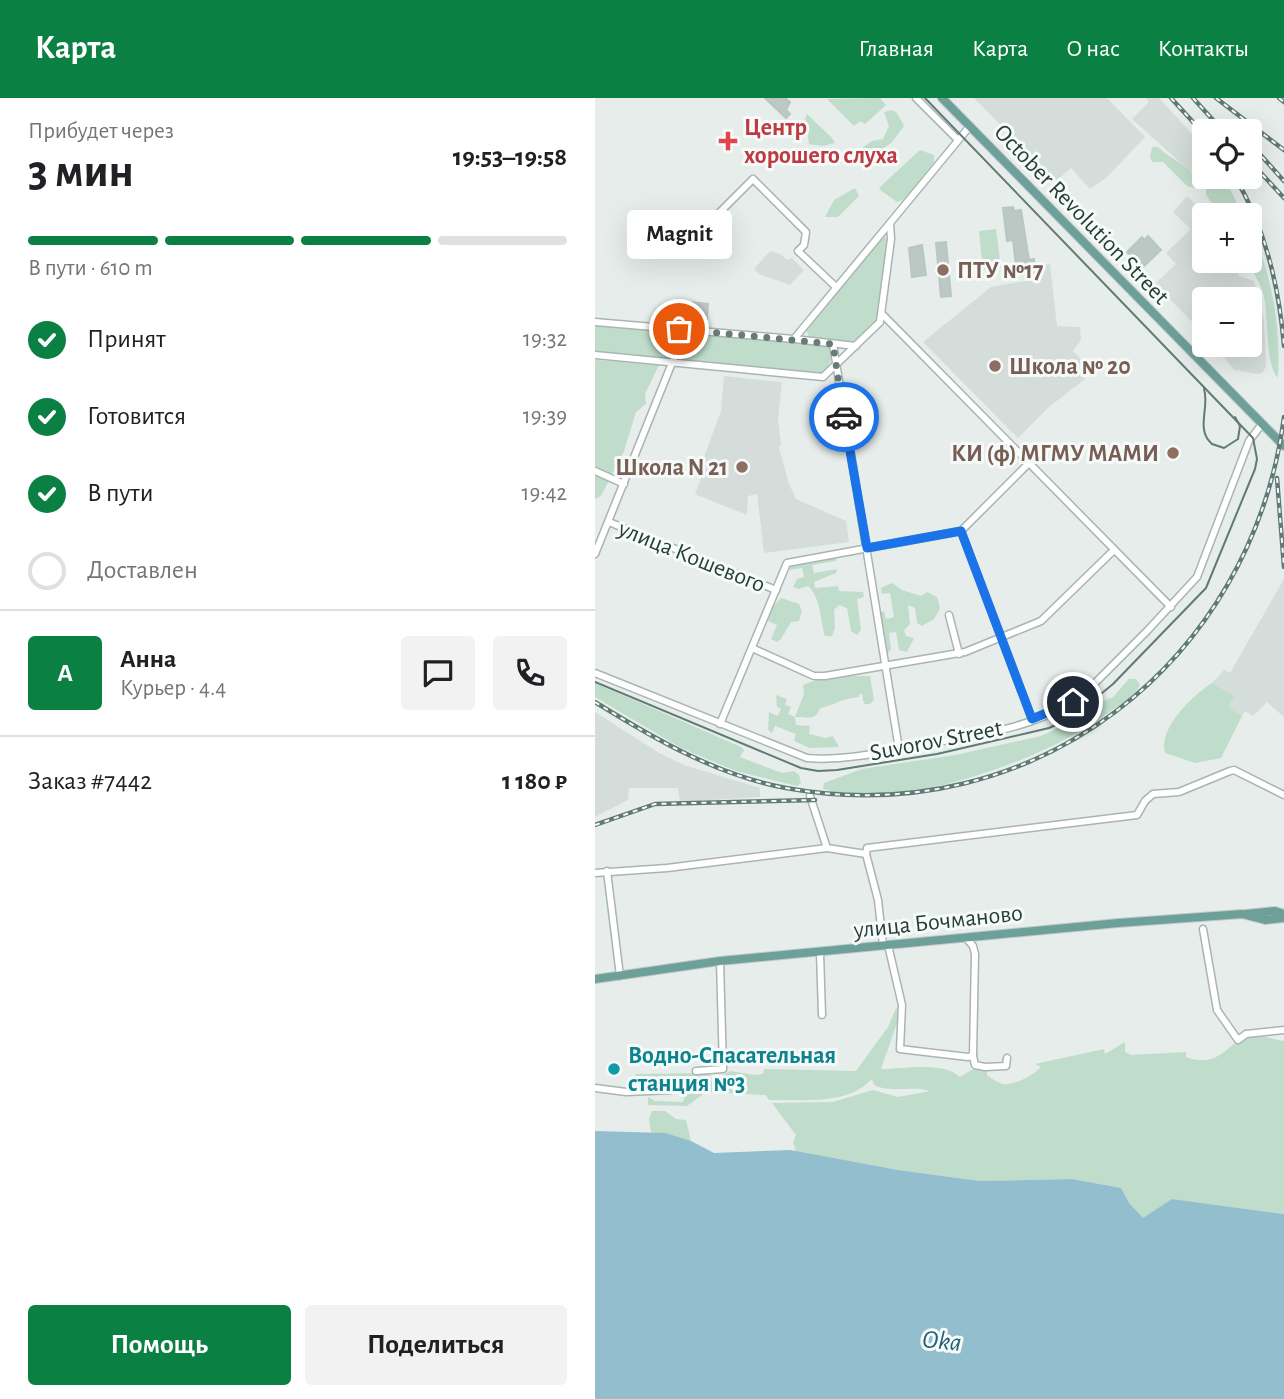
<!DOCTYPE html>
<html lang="ru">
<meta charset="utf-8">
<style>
body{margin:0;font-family:"Alegreya Sans",sans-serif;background:#f2f2f2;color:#202124;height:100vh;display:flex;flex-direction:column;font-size:26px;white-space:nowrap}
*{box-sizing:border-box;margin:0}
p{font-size:23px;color:#757577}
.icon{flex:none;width:38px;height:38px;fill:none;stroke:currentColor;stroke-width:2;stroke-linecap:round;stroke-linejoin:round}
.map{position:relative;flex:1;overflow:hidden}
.panel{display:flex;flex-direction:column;background:#fff;width:595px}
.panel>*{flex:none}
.controls{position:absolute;left:597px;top:21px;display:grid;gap:14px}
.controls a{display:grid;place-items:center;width:70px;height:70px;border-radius:7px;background:#fff;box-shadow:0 7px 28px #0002;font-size:35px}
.pin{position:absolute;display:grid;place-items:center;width:60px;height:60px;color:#fff;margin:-30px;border:4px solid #fff;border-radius:50%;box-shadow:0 2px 7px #0007}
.courier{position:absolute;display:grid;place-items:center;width:70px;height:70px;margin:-35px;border:5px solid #1a73e8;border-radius:50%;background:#fff;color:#222;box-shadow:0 2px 9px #0007}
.bubble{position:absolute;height:49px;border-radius:7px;background:#fff;box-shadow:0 7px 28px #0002;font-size:23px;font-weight:700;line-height:49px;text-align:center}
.head em{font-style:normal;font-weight:700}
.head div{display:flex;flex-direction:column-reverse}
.head{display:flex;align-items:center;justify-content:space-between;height:119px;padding:0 28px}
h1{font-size:46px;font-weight:700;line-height:52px}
.bar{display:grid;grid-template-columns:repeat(4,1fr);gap:10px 7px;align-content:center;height:84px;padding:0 28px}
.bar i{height:9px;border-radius:5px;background:#e0e0e0}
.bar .active{background:#0b8043}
.bar p{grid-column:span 4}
.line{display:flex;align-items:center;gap:18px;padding:0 28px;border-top:2px solid #e0e0e0}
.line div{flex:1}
.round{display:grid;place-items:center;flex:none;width:74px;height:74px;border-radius:7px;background:#f2f2f2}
ol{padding:0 28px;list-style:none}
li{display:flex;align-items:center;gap:21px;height:77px}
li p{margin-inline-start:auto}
li .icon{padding:7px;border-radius:50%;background:#0b8043;color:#fff;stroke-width:4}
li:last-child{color:#757577}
li i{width:38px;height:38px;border:4px solid #e0e0e0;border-radius:50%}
.primary-button{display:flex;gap:14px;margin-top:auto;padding:14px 28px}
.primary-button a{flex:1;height:80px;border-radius:7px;background:#0b8043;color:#fff;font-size:28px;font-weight:700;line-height:80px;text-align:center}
.primary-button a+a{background:#f2f2f2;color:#202124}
header{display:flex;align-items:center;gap:42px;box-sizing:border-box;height:98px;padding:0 35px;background:#0b8043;color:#fff}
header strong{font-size:33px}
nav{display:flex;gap:38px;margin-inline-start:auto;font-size:24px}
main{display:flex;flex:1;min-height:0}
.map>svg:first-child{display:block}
.built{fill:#d4ddda}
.green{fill:#c0ddcb}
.water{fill:#92bece}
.building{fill:#bbc8c4;stroke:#b8c7c2;stroke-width:2}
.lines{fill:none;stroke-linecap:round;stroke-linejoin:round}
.minor-casing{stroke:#a9b5b3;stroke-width:9}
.major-casing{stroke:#c2c9c8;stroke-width:10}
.minor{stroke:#fff;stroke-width:6}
.major{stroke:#6da099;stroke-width:8}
.tram{stroke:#607a76;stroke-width:2}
.rail-casing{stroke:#607a76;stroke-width:4.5}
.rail{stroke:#f6faf8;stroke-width:2;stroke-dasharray:5;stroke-linecap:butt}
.done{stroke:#697b79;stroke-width:7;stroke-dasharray:0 12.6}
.route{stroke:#1a73e8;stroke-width:9}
.health-dot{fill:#e0444e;stroke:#f6faf8;stroke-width:2.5}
.education-dot{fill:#8d6e63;stroke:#f6faf8;stroke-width:2.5}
.culture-dot{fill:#0f9aa8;stroke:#f6faf8;stroke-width:2.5}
.labels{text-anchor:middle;stroke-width:6;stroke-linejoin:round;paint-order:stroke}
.health-label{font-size:24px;font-weight:bold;fill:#be3a42;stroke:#f6faf8;text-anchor:start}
.street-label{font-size:24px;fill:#263e3b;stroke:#f6faf8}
.education-label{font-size:24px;font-weight:bold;fill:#785e54;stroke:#f6faf8;text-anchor:start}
.culture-label{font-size:24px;font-weight:bold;fill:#0d838f;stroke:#f6faf8;text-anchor:start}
.water-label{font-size:26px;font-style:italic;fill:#235f77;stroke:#f6faf8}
</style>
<header>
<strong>Карта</strong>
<nav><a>Главная</a><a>Карта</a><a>О нас</a><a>Контакты</a></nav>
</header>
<main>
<section class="panel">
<div class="head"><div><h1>3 мин</h1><p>Прибудет через</p></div><em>19:53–19:58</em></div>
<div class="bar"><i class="active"></i><i class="active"></i><i class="active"></i><i></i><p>В пути · 610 m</p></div>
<ol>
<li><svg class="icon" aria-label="check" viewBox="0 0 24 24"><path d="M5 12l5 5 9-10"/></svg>Принят<p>19:32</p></li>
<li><svg class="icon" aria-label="check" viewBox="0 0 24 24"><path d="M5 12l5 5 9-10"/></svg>Готовится<p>19:39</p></li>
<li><svg class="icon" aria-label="check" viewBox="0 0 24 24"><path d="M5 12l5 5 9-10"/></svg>В пути<p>19:42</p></li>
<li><i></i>Доставлен</li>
</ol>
<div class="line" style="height:126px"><b class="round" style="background:#0b8043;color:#fff">А</b><div><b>Анна</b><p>Курьер · 4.4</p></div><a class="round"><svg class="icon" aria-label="chat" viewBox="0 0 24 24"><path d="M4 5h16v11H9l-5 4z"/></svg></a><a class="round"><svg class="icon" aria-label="phone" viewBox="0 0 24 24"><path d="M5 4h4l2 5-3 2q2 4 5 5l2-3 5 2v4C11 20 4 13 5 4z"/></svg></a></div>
<div class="line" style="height:91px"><div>Заказ #7442</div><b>1 180 ₽</b></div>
<div class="primary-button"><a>Помощь</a><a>Поделиться</a></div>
</section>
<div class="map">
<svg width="689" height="1301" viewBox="0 0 689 1301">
<rect width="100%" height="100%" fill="#e6edeb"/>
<g class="built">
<polygon points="379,0 512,0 550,39 511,80 495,91 476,70 461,83"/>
<polygon points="551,0 564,0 609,49 609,69 604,73 596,74 537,21 554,4"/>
<polygon points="592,98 612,117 609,117 609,163 640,163 644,178 659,183 669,222 671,268 668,274 663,276 639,272 619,247 654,247 654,201 609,201 609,236 560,186 581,166 571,155 596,131 578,114"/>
<polygon points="175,153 185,156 192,162 197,160 209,172 195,187 164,176 159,171"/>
<polygon points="455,166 462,228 485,229 486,242 478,253 488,263 481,271 490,281 454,309 423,340 328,244 396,189 447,180 446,167"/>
<polygon points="129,278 187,284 183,321 186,346 184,350 194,386 201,401 251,423 254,444 169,455 162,396 153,398 152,417 100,396 107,378 103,375 126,313"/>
<polygon points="689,481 689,619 672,604 658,618 650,613 647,618 633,609 638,598 617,585 629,572 635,575"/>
<polygon points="0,614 64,655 89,667 165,690 165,699 85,704 83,690 34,690 33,702 0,719"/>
</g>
<g class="green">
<polygon points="285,0 291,7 270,26 265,23 259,28 232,1"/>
<polygon points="297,12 302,15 309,28 297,44 266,68 261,54 277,43 288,41 294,28 289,14"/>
<polygon points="212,16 237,40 240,45 228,48 214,46 210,21"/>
<path d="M557,49H563C577,63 597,67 603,86L599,90L592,88L568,64H558L555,60Z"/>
<polygon points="325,52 339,57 339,64 311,101 302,104 284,91 287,87"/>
<polygon points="630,87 634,89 648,117 626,117 611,97 611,90 626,91"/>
<polygon points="260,90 264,98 243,119 230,119 239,102"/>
<path d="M655,130C677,174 686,230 683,280C671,269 673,222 670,204C668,188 659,177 652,163H654Z"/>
<polygon points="401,131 406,170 388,172 384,133"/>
<polygon points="286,139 290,139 292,143 286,214 281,223 259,244 214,240 211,231"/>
<polygon points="0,226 83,235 78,255 71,261 0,254"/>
<path d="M110,236L226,247L235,250C238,263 235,271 222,277L82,263L87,251L106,250Z"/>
<polygon points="0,262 64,267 50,296 51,306 41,314 29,353 6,398 0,401"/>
<path d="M241,460V463L217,467L219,475L242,471L241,475L219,484L220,490L243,488L244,493L268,494L269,499L262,501L266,532L262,537L256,533L252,510L244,507L239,512L240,530L237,538H230C225,521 226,500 213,488L204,491L198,489L202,481L209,479L207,470L194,472L197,467Z"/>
<polygon points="297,485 307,492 326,498 332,494 342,499 345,510 339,521 327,528 322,525 320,510 313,507 315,526 309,532 311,538 319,540 312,554 304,552 301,534 294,535 296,551 292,557 285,515 289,513 291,521 299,519 295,495 287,496 286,490"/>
<polygon points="186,500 204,506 207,513 204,523 196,524 186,541 182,544 176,541 182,527 173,523 177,510"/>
<path d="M248,578H275L279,602L275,606H269L267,596H264V599C245,601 240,607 225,610C220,624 213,618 200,619L201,627L215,628L214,636L231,640L238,638L244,649L215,650L199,643L201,636L180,628L177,635L173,632L174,614L183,618L186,611L182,609L181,597L192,601L190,607L196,609L193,616L200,619L209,596L208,587C221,581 234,581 248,578Z"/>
<path d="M534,581H541L545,587C539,599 524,607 513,615C450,662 306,714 228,691L229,685L267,671L360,657L446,638L492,617L502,606L518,599Z"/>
<polygon points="0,585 146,649 149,652 145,659 187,675 199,673 204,677 206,685 202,688 141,673 86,650 0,599"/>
<path d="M617,585L639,598L633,609L647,618L626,660L600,665L570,655C563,630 598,597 617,585Z"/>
<path d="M301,910L303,912L302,925L286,971C309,971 348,963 365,979L380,970L392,971V977C396,980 403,985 408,986C419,988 439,977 446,969L440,966L509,951L510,956L530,944V954L536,957L591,954V959C627,972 633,941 656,938C667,936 678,942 689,943V1116L577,1101L548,1121L534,1105L525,1090L477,1081L385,1083L303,1072L201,1054L198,1044L201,1037L177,1005L238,1004L278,992L303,999L335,993C317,987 298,996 279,987L277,981C252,1008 207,1001 174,1002L171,997L111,994L92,1008L53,1007V999L60,1003L87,1004L90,1000L87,999L96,994L98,989L90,983H36L41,976L109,975L115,977L117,985L125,989L127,978L135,973L160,977L168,976L169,971L261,973L293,929Z"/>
<polygon points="57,1013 70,1013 81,1021 91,1022 96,1043 56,1034 54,1021"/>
</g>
<polygon class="water" points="0,1033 70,1035 96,1043 119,1055 195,1052 303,1072 385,1083 477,1081 526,1090 534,1105 548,1120 577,1101 689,1116 689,1301 0,1301"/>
<g class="building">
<polygon points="170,0 190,0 195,4 191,12 195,16 191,20"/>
<polygon points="418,109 419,113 426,112 434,162 439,161 441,175 422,177 418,142 412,143 408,110"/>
<polygon points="553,138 566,152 548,169 532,154 547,139 549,142"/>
<polygon points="351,144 356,198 346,199 341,145"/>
<polygon points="327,147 331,177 317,179 314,150"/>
<polygon points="94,204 113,206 112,221 93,219"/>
</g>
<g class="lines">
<g class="minor-casing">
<g id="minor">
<polyline points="321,0 363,42"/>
<polyline points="110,129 158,81 211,134 209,147 203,153 241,189"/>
<polyline points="288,217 576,509"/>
<polyline points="0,224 199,241 295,125"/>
<polyline points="199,241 261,248"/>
<polyline points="238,246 304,651"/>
<polyline points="0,257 228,279 285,224 296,141 295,125 375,28"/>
<polyline points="0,373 29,386"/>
<polyline points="14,424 181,492"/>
<polyline points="366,433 437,621"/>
<polyline points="0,456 81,255 91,242 109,233"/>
<polyline points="354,517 364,556"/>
<polyline points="157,550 219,578 230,578 370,554 446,523 519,452"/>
<path d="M0,575L212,660C247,663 284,655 319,648C375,638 440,632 488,597L552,533L602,479L654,343L667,326"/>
<polyline points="125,626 192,465 366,433 434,365"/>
<polyline points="215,698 232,750 271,756 283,802 288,847"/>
<polyline points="271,756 272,750 542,717 550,703 558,696 584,694 635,673 639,672 689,697"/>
<polyline points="12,773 25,878"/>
<polyline points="0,775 72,770 232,750"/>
<polyline points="608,831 622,912 643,942 651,936 689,932"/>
<polyline points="293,847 307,907 305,951 373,959 378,958 380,856 378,848 371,840"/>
<polyline points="225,854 227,917"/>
<polyline points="378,958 380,967 390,969 411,968 412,960"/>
<polyline points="101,973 128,971 125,863"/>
<polyline points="0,990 31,994 76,992"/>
</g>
</g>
<g class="major-casing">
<g id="major">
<polyline points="347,0 689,348"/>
<polyline points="651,816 680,813 689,816"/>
<polyline points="0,881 125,863 523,825 647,816 670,822 689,820"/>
</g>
</g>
<use href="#minor" class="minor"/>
<use href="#major" class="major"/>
<g class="tram">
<path d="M609,291C615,310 600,331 617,346L629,350L643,341L645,328L640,319"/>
<polyline points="0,584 206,670 223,673 242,672 342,656 454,630 478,619 518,586 611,490 660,371 662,361 658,340 330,0"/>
</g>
<g class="rail-casing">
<g id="rail">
<polyline points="576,0 609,36"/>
<polyline points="598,0 628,33"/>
<polyline points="621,0 689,52"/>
<polyline points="684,0 689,4"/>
<polyline points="654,44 689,83"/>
<polyline points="654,62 689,100"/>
<path d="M640,79C671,131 684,188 689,248"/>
<polyline points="682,380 689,469"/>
<path d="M0,604C60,641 121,677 191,690C439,735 657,564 689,319"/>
<polyline points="0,727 60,706 220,702"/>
</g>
</g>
<use href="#rail" class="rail"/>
</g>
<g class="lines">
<polyline class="done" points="84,231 238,246 249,319"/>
<polyline class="route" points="249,319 272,450 366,433 437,621 478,604"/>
</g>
<path class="health-dot" d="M129.5 32.5h7v7h7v7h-7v7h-7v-7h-7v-7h7z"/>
<g class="education-dot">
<circle cx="348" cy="172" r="7"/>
<circle cx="400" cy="268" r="7"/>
<circle cx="578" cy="355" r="7"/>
<circle cx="147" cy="369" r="7"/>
</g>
<circle class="culture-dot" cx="19" cy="971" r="7"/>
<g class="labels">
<g class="health-label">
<text x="149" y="37">Центр<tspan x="149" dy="28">хорошего слуха</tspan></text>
</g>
<g class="street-label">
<text transform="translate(487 116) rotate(46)" y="8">October Revolution Street</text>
<text transform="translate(97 458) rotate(22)" y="8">улица Кошевого</text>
<text transform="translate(341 642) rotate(-11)" y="8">Suvorov Street</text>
<text transform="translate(343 823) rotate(-6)" y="8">улица Бочманово</text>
</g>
<g class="education-label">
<text x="362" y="180">ПТУ №17</text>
<text x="414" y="276">Школа № 20</text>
<text x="564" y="363" text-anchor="end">КИ (ф) МГМУ МАМИ</text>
<text x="133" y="377" text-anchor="end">Школа N 21</text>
</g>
<g class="culture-label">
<text x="33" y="965">Водно-Спасательная<tspan x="33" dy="28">станция №3</tspan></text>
</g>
<g class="water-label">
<text transform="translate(347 1242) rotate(6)" y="9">Oka</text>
</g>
</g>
</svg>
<div class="controls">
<a><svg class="icon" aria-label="locate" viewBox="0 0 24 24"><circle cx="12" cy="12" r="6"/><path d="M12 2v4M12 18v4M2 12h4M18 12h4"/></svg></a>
<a>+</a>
<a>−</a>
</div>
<div class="pin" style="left:84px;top:231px;background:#ea580c"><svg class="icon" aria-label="bag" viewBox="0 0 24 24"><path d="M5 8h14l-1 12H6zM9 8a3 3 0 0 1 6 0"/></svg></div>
<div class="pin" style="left:478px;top:604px;background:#1f2937"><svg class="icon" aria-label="home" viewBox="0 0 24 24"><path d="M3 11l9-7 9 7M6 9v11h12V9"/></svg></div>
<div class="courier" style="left:249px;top:319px"><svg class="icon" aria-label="car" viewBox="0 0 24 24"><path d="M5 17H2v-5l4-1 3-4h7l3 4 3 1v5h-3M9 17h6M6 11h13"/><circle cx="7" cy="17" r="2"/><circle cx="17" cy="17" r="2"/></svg></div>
<div class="bubble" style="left:32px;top:112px;width:105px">Magnit</div>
</div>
</main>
